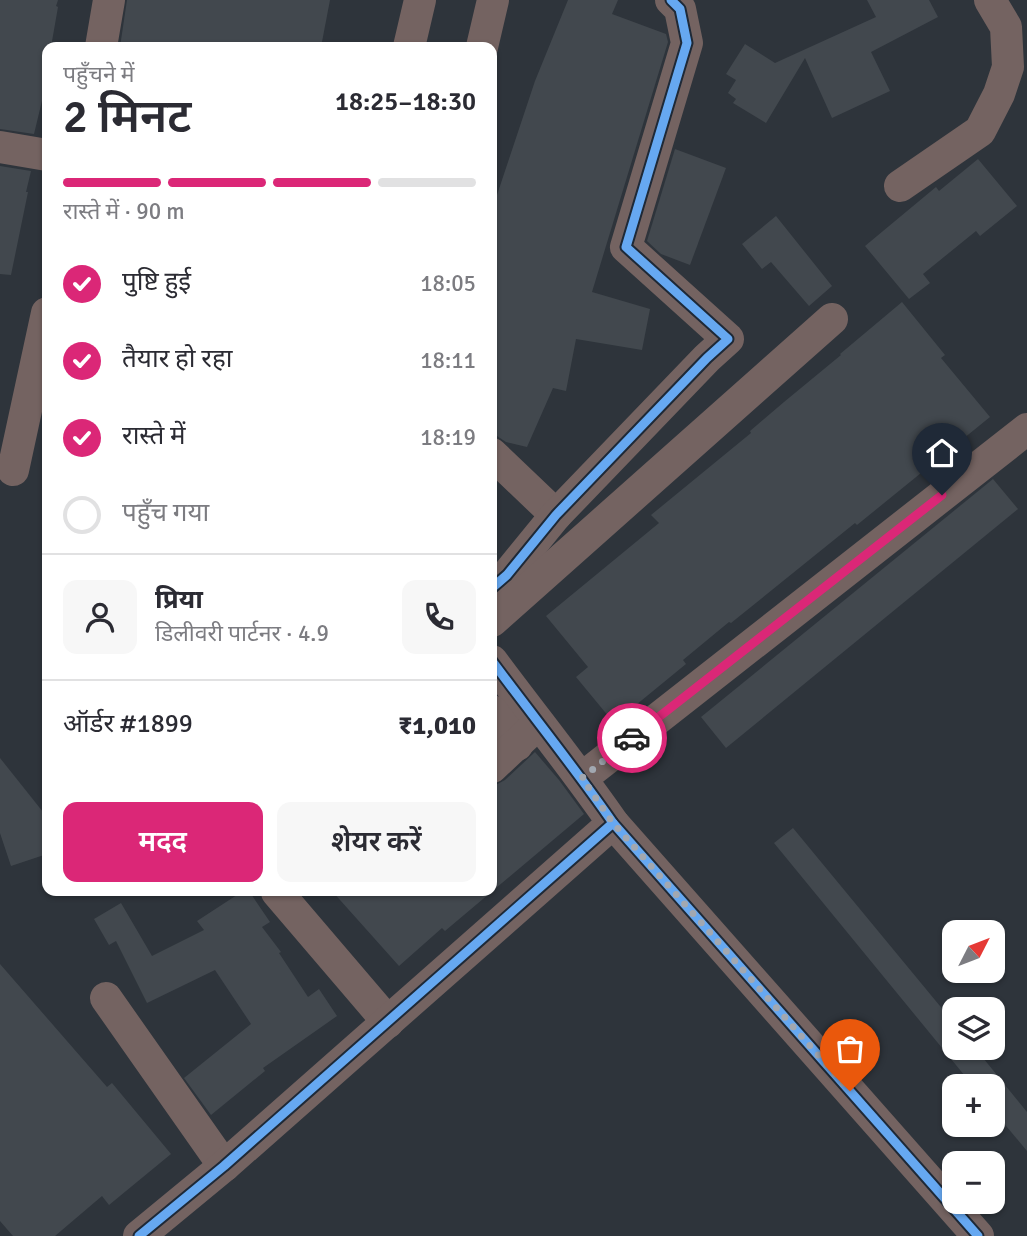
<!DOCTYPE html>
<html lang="hi">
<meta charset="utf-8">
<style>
body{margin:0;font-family:Signika,"Noto Sans Devanagari",sans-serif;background:#f7f7f7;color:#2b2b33;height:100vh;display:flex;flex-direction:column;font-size:26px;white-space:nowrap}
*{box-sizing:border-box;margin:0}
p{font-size:23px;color:#7c7c81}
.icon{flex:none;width:38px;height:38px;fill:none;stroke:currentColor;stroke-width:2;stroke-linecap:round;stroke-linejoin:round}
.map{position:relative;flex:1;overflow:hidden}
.panel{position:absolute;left:42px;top:42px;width:455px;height:854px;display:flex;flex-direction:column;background:#fff;border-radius:14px;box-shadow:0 2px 5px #0004}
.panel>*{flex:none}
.needle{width:46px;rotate:48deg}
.controls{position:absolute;left:942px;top:920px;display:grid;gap:14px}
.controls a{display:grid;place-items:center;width:63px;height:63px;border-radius:14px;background:#fff;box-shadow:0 2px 5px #0004;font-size:35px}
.pin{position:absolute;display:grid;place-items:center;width:60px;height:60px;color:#fff;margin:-72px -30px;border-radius:50% 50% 50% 0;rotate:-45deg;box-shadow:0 0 7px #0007}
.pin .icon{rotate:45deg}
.courier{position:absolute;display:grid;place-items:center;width:70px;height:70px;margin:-35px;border:5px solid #db2777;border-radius:50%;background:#fff;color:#222;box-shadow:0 2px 9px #0007}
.summary em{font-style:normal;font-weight:600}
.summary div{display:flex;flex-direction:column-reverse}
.summary{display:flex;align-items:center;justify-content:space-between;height:119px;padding:0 21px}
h1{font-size:46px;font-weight:600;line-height:52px}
.bar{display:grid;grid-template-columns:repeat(4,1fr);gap:10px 7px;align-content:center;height:84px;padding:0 21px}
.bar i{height:9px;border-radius:5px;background:#e1e1e2}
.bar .active{background:#db2777}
.bar p{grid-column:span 4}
.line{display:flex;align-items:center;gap:18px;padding:0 21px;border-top:2px solid #e1e1e2}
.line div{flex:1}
.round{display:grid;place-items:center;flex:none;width:74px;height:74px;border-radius:14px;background:#f7f7f7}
ol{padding:0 21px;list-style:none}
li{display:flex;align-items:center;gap:21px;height:77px}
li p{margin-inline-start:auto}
li .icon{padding:7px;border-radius:50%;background:#db2777;color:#fff;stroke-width:4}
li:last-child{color:#7c7c81}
li i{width:38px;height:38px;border:4px solid #e1e1e2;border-radius:50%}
.primary-button{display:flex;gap:14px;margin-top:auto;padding:14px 21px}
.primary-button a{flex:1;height:80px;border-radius:14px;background:#db2777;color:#fff;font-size:28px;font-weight:600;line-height:80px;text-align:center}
.primary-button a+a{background:#f7f7f7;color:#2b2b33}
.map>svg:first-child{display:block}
.building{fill:#42484e}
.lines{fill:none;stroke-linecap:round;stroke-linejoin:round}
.minor{stroke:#746361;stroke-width:32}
.cycleway-casing{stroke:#1e2937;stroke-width:13}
.cycleway{stroke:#66a8f1;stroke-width:9}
.done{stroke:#a2a8b1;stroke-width:7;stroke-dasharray:0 12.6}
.route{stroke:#db2777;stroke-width:9}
</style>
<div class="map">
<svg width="1027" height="1236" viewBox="0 0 1027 1236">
<rect width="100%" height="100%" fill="#2e343b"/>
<g class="building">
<polygon points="0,0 58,0 56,6 58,7 51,47 47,47 47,80 34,134 0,129"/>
<polygon points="127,0 330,0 321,47 120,47"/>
<polygon points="568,0 618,0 612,14 666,34 668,42 592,292 650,309 642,350 576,339 566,391 553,388 527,447 506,442 497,436 492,436 492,210 535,81"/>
<polygon points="867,0 929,0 938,17 871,52 890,91 832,118 805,58 766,123 733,103 736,99 728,93 736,80 726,74 745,44 775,63 876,17"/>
<polygon points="675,149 726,168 690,265 661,254 647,241"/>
<polygon points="978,159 1017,206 980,236 976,231 923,274 930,283 909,299 865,246 936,187 939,191"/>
<polygon points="0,166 31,171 26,192 28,192 11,275 0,274"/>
<polygon points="776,216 832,286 809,306 771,262 762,269 742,244"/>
<polygon points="902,302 945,355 941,358 990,417 857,525 855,523 731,623 729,622 683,660 686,664 614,723 576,677 588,667 546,616 659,523 651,515 751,433 750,431 784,402 841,355 840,354"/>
<polygon points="993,479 1018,509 726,748 701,717"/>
<polygon points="535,752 559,780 584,814 445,931 442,928 399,966 332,891 492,891 492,787 505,780"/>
<polygon points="0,758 47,817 47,854 11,866 0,833"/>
<polygon points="793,828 954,1023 954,1048 975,1048 1027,1112 1027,1151 992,1109 992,1087 974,1087 774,843"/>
<polygon points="243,891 249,891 270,922 262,927 281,952 279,953 308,997 319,989 337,1016 263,1068 265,1071 211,1115 184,1078 251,1024 215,970 147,1003 116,941 109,945 94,919 121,903 152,956 204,930 197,921"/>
<polygon points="0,964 107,1087 112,1083 171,1154 109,1205 102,1196 55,1236 13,1236 0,1221"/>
</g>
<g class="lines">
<g class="minor">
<polyline points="101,47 109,0"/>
<polyline points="409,47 420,0"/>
<polyline points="482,47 493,0"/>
<polyline points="0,147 47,155"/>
<polyline points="900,186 980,131 999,94 1008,67 1006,27 990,0"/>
<polyline points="492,454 556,515"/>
<polyline points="13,470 47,313"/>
<polyline points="492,588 507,575 556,515 707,358 728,339 626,247 687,43 680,9 671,0"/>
<polyline points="492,621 832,319"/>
<path d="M492,661C532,715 575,768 613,823L978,1236"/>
<polyline points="492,711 517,745"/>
<polyline points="492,767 538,724"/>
<polyline points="582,778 1027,429"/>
<polyline points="277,892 388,1022"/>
<polyline points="106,998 224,1166"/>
<polyline points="139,1236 224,1166 613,823"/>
</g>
<g class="cycleway-casing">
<g id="cycleway">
<polyline points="492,588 507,575 556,515 707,358 728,339 626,247 687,43 680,9 671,0"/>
<path d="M492,661C532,715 575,768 613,823L978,1236"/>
<polyline points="139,1236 224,1166 613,823"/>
</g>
</g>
<use href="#cycleway" class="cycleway"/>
</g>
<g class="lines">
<polyline class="done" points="632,738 582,778 613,823 850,1091"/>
<polyline class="route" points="632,738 942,495"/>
</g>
</svg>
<div class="controls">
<a><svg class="needle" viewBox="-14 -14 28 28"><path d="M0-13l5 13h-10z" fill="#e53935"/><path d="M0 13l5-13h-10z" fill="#7c7c81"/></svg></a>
<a><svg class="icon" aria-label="layers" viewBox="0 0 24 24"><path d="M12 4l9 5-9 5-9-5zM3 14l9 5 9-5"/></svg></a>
<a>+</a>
<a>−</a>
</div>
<div class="pin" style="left:850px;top:1091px;background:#ea580c"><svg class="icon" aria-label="bag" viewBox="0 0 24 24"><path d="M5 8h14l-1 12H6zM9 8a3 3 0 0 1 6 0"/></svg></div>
<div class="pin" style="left:942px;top:495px;background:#1f2937"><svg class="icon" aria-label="home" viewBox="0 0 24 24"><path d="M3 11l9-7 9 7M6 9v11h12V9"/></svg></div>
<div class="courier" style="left:632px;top:738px"><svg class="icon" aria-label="car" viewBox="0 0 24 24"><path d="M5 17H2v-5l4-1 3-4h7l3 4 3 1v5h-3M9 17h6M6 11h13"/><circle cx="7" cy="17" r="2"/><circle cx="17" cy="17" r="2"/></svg></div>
<section class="panel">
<div class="summary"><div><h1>2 मिनट</h1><p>पहुँचने में</p></div><em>18:25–18:30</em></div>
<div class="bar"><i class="active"></i><i class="active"></i><i class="active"></i><i></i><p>रास्ते में · 90 m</p></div>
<ol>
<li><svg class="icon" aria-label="check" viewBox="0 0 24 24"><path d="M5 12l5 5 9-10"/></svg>पुष्टि हुई<p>18:05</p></li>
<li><svg class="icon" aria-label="check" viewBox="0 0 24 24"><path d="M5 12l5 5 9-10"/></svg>तैयार हो रहा<p>18:11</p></li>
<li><svg class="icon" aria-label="check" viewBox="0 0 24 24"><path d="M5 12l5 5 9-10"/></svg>रास्ते में<p>18:19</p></li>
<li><i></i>पहुँच गया</li>
</ol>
<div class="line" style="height:126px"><a class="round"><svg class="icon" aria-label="person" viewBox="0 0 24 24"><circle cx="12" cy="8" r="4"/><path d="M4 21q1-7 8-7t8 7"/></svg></a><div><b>प्रिया</b><p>डिलीवरी पार्टनर · 4.9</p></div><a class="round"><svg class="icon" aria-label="phone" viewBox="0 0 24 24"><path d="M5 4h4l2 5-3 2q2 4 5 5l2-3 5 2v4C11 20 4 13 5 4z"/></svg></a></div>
<div class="line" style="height:91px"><div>ऑर्डर #1899</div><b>₹1,010</b></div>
<div class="primary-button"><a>मदद</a><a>शेयर करें</a></div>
</section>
</div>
